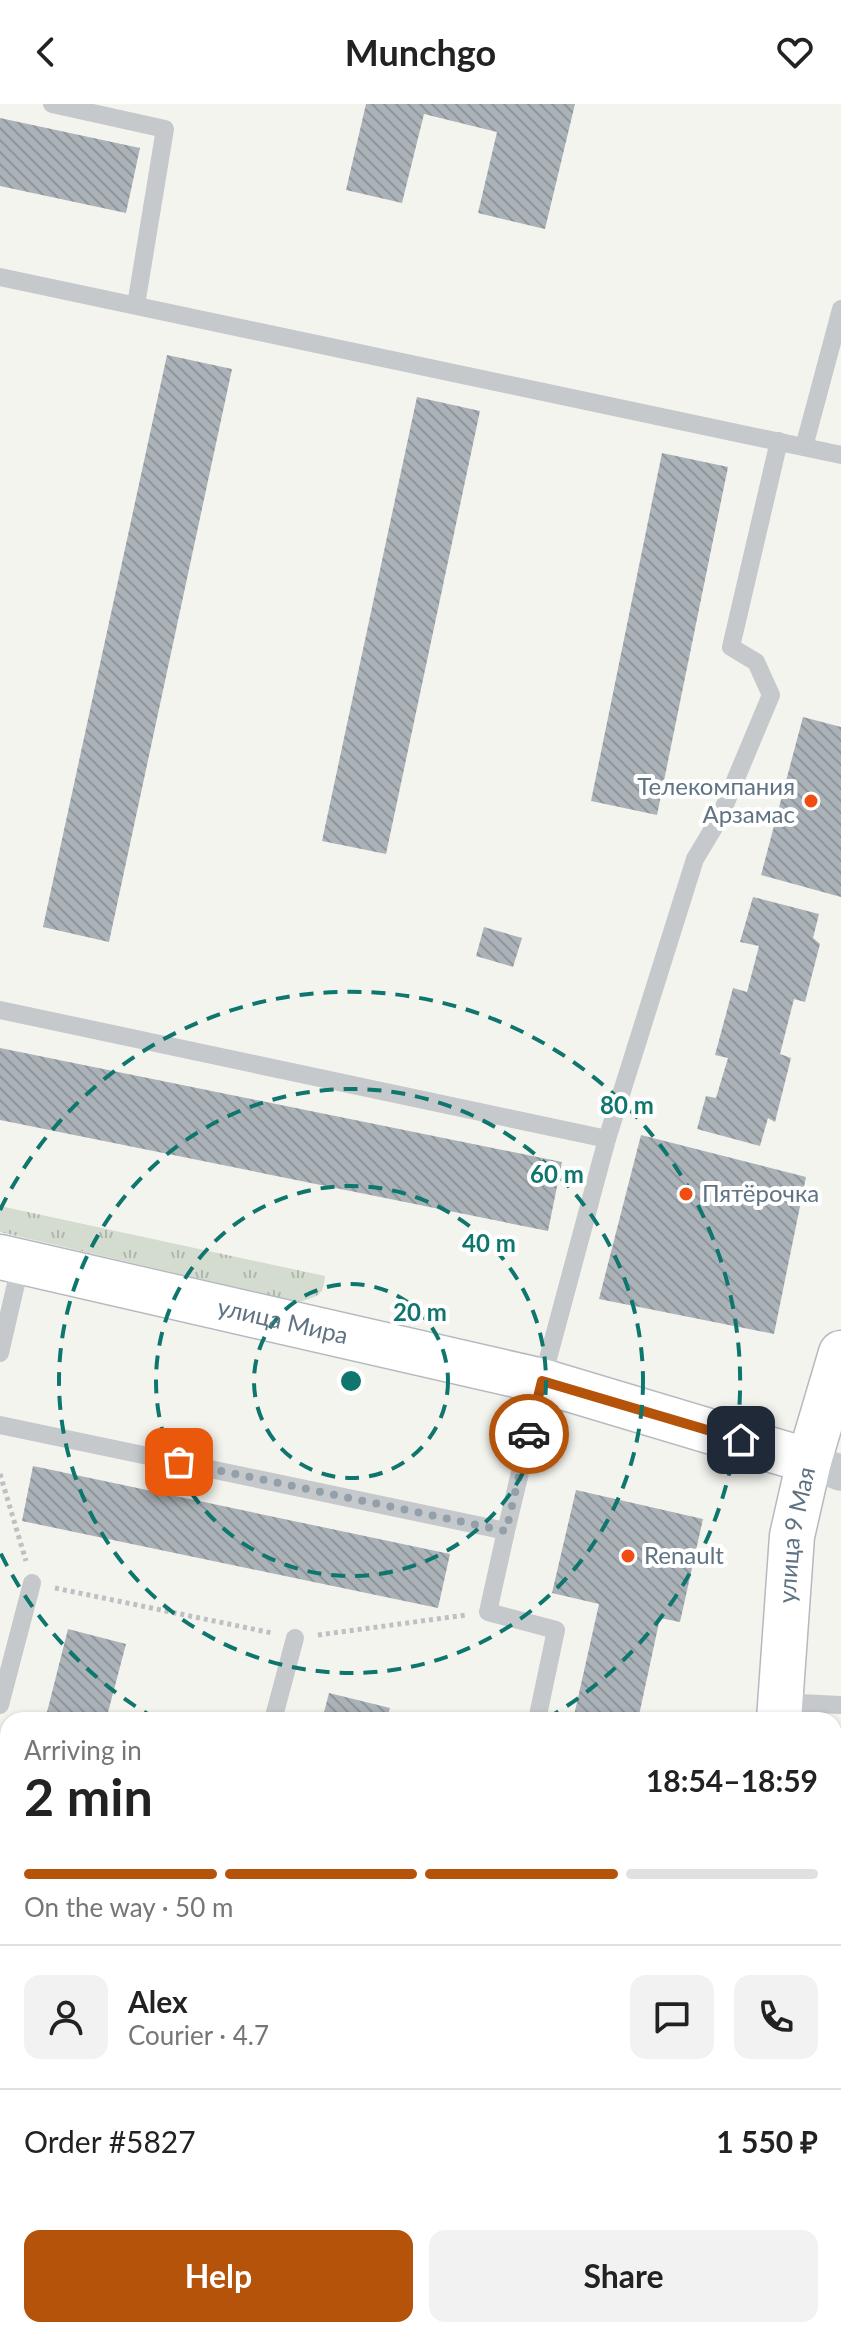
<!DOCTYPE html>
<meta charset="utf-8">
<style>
body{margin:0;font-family:Lato,sans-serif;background:#f2f2f2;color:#222;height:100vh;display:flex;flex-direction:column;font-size:30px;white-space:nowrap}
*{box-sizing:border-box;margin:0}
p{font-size:26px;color:#767676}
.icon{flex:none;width:44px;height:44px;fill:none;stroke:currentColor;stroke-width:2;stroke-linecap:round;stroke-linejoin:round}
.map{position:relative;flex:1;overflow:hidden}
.side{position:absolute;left:0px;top:1608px;width:842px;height:626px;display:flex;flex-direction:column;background:#fff;border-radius:24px 24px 0 0;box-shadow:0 2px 6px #0004}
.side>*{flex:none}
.pin{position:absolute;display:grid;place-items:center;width:68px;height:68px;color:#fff;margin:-34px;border-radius:16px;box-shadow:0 4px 12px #0006}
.courier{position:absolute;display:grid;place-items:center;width:80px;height:80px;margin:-40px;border:6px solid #b45309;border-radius:50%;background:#fff;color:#222;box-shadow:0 2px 10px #0007}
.overview em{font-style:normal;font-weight:700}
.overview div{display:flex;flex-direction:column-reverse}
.overview{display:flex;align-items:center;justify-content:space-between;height:136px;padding:0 24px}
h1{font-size:52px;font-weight:700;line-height:60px}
.bar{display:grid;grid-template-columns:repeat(4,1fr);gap:12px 8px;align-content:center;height:96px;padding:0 24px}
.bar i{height:10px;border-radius:6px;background:#e0e0e0}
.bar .selected{background:#b45309}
.bar p{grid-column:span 4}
.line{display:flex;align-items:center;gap:20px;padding:0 24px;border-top:2px solid #e0e0e0}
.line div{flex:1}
.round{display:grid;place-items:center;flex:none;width:84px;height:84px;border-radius:16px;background:#f2f2f2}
.button{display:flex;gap:16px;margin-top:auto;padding:16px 24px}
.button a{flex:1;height:92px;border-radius:16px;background:#b45309;color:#fff;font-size:32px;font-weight:700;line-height:92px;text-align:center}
.button a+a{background:#f2f2f2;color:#222}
header{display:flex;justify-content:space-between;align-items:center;height:104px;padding:0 24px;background:#fff;font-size:36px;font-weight:700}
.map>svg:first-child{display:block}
.grass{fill:url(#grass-tufts)}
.building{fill:url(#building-back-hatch)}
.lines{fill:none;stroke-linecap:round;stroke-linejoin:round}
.secondary-casing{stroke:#b5babf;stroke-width:47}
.path{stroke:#bec0c2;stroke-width:5;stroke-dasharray:4 4;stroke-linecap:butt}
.lane{stroke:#c6c9cc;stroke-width:18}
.street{stroke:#c6c9cc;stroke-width:36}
.secondary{stroke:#fff;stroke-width:44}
.done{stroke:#94a0a9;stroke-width:8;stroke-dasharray:0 14.4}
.route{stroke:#b45309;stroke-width:10}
.ring{fill:none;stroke:#0f766e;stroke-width:4;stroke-dasharray:14 10}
.poi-dot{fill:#f14c12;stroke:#fff;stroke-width:3}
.labels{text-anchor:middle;stroke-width:8;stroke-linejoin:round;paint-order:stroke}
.poi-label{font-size:24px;fill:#607383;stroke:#fff;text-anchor:start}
.street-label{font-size:24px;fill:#607383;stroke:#fff}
.centre{fill:#0f766e;stroke:#fff;stroke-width:4}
.ring-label{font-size:24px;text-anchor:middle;font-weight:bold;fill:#0f766e;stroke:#fff;stroke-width:8;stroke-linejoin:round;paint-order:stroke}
</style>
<header><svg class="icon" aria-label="back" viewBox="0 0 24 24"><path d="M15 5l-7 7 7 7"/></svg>Munchgo<svg class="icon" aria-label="heart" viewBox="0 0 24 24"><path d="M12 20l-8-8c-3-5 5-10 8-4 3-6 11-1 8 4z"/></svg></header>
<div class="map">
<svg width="841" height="2233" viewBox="0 0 841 2233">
<defs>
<pattern id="grass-tufts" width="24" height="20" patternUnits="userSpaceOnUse" patternTransform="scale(2)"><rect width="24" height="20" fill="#d4dcd0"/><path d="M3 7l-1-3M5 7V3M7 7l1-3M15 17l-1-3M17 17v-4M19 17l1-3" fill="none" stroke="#afb7ae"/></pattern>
<pattern id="building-back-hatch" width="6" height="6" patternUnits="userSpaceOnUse" patternTransform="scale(2)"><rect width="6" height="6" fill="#abb3b8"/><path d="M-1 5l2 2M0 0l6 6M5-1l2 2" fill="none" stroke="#8f969b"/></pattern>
</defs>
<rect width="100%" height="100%" fill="#f4f4ef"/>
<path class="grass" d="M0,1102L325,1172C323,1193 318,1192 299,1198L0,1128Z"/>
<g class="building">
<polygon points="366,0 575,0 545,125 478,109 497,28 424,10 402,99 346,86"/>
<polygon points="0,14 140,44 126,109 0,82"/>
<polygon points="167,251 232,265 109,838 43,823"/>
<polygon points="417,293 480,307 386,750 322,737"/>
<polygon points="662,349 728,363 657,711 591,697"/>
<polygon points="803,613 841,623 841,793 761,771"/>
<polygon points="753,793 819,810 813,834 820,840 805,898 794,895 780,950 791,954 775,1018 768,1014 760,1042 697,1025 706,992 716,994 728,954 715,951 733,884 747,888 759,842 740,838"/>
<polygon points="484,823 522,834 513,863 476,852"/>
<polygon points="0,944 562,1058 548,1127 0,1016"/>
<polygon points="641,1031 806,1073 774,1230 599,1195"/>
<polygon points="33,1362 450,1450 438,1504 22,1417"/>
<polygon points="576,1386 703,1415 680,1518 660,1514 638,1616 573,1616 599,1500 552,1489"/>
<polygon points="68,1525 126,1540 106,1616 45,1616"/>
<polygon points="329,1589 390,1604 387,1616 322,1616"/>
<polygon points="7,1764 8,1764 8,1920 0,1918 0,1791"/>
<polygon points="834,2118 841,2118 841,2187 834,2186"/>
<polygon points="0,2128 8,2136 8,2223 0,2215"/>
<polygon points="11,2226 95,2226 88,2233 18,2233"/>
</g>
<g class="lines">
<g class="secondary-casing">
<g id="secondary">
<path id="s1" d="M0,1153L542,1277L809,1357"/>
<path id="s2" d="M779,1616L792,1432L809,1357L841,1249"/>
<polyline points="763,2233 763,2226"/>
</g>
</g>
<g class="path">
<polyline points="0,1370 26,1457"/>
<polyline points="55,1484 272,1529"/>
<polyline points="318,1531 466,1511"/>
<polyline points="134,2226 134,2233"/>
</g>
<g class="lane">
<polyline points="52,0 165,25 136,201"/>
<polyline points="0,173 841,351"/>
<polyline points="804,343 841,205"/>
<polyline points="0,906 607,1035"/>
<polyline points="0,1249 21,1158"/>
<polyline points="0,1321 506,1427 542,1277 607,1035 695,755 719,715 771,591 756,558 731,543 779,337"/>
<polyline points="506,1427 488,1508 556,1526 537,1616"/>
<polyline points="780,1598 841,1601"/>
<polyline points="0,1601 32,1479"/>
<polyline points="273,1616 295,1534"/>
<polyline points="834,1865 841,1866"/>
<polyline points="0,2029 8,2037"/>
<polyline points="834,2072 841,2071"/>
<polyline points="366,2226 391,2233"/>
<polyline points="459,2233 461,2226"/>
</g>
<polyline class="street" points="809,1357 841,1369"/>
<use href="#secondary" class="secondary"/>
</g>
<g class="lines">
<polyline class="done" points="179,1358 506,1427 529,1330"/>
<polyline class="route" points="529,1330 542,1277 741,1336"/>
</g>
<g class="ring">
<circle cx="351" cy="1277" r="97"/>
<circle cx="351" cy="1277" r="195"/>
<circle cx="351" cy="1277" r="292"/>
<path d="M156 1615A390 390 0 0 1 0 1448M0 1106A390 390 0 1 1 546 1615"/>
</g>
<g class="poi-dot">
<circle cx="811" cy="697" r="8"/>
<circle cx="686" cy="1090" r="8"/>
<circle cx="628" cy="1452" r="8"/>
</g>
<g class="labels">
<g class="poi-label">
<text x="795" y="691" text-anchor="end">Телекомпания<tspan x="795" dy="28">Арзамас</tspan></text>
<text x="702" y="1098">Пятёрочка</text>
<text x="644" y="1460">Renault</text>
</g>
<g class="street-label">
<text dy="8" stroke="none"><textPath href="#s1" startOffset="290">улица Мира</textPath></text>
<text dy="8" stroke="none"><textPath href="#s2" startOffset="186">улица 9 Мая</textPath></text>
</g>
</g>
<circle cx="351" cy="1277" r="12" class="centre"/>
<g class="ring-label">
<text x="627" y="1010">80 m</text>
<text x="557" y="1079">60 m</text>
<text x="489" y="1148">40 m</text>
<text x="420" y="1217">20 m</text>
</g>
</svg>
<div class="pin" style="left:179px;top:1358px;background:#ea580c"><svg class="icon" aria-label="bag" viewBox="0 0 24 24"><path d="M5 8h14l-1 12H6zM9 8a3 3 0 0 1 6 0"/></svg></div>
<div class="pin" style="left:741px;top:1336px;background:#1f2937"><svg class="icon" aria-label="home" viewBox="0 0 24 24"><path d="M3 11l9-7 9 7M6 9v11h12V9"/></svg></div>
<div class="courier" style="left:529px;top:1330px"><svg class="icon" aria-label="car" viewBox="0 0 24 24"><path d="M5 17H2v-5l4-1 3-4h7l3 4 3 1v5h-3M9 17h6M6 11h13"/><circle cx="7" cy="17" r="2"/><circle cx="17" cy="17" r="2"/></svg></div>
<section class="side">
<div class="overview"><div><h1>2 min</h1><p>Arriving in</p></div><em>18:54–18:59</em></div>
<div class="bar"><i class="selected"></i><i class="selected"></i><i class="selected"></i><i></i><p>On the way · 50 m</p></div>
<div class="line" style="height:144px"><a class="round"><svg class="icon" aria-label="person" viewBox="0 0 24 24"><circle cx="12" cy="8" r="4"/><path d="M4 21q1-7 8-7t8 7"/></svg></a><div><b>Alex</b><p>Courier · 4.7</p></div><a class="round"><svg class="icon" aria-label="chat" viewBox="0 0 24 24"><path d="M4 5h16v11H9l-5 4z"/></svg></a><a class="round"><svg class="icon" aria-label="phone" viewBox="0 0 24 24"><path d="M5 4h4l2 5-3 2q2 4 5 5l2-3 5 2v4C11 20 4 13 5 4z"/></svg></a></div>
<div class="line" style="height:104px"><div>Order #5827</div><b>1 550 ₽</b></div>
<div class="button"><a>Help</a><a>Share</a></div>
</section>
</div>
